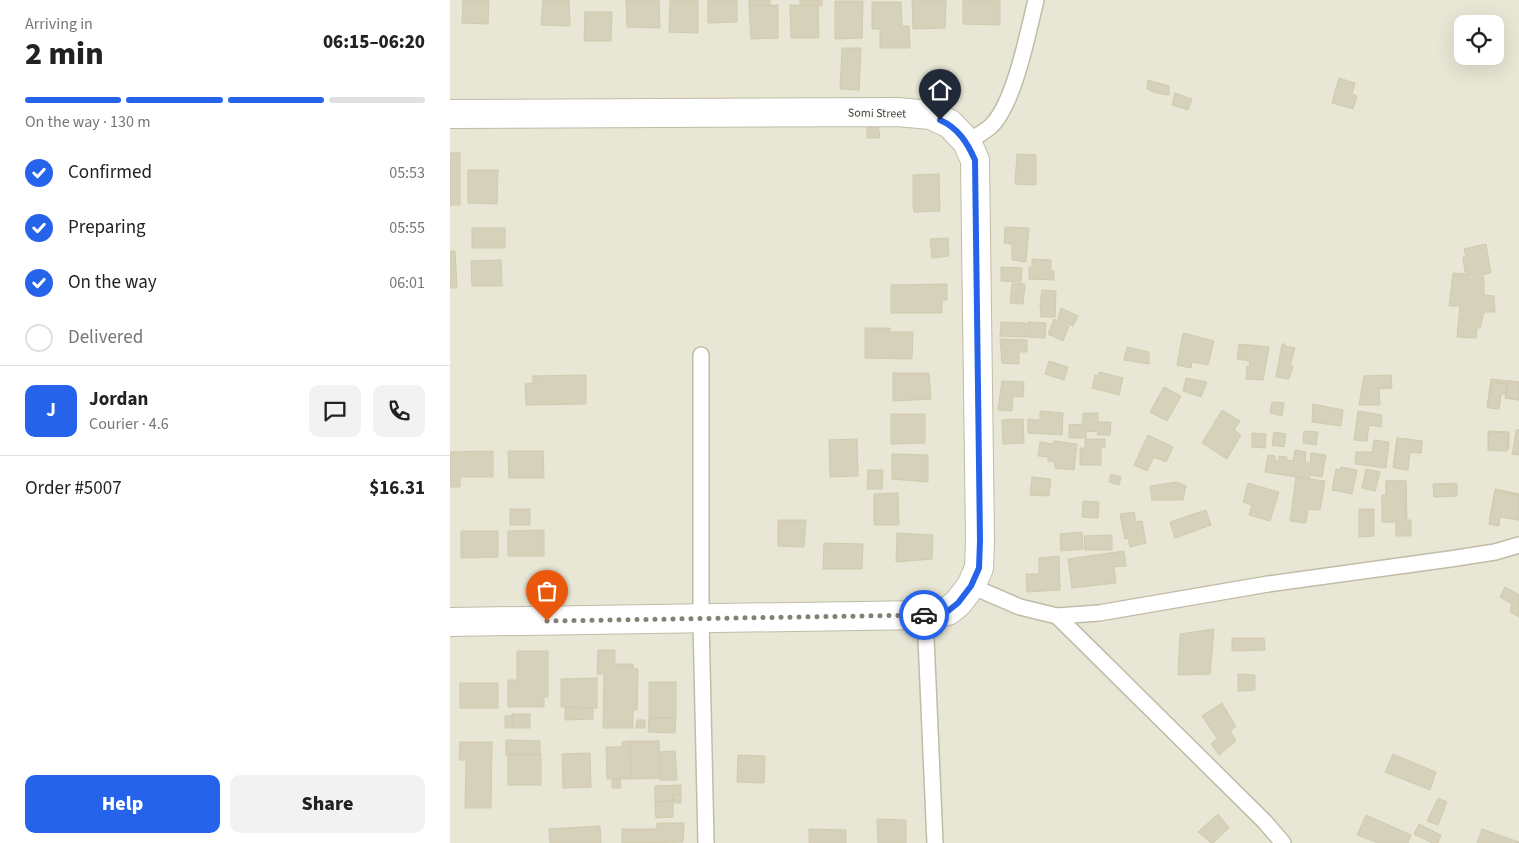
<!DOCTYPE html>
<meta charset="utf-8">
<style>
body{margin:0;font-family:"Source Sans 3",sans-serif;background:#f2f2f2;color:#222;height:100vh;display:flex;flex-direction:column;font-size:19px;white-space:nowrap}
*{box-sizing:border-box;margin:0}
p{font-size:16px;color:#767676}
.icon{flex:none;width:28px;height:28px;fill:none;stroke:currentColor;stroke-width:2;stroke-linecap:round;stroke-linejoin:round}
.map{position:relative;flex:1;overflow:hidden}
.details{display:flex;flex-direction:column;background:#fff;width:450px}
.details>*{flex:none}
.buttons{position:absolute;left:1004px;top:15px;display:grid;gap:10px}
.buttons a{display:grid;place-items:center;width:50px;height:50px;border-radius:10px;background:#fff;box-shadow:0 5px 20px #0002;font-size:25px}
.pin{position:absolute;display:grid;place-items:center;width:42px;height:42px;color:#fff;margin:-51px -21px;border-radius:50% 50% 50% 0;rotate:-45deg;box-shadow:0 0 5px #0007}
.pin .icon{rotate:45deg}
.courier{position:absolute;display:grid;place-items:center;width:50px;height:50px;margin:-25px;border:4px solid #2563eb;border-radius:50%;background:#fff;color:#222;box-shadow:0 1px 6px #0007}
.head em{font-style:normal;font-weight:800}
.head div{display:flex;flex-direction:column-reverse}
.head{display:flex;align-items:center;justify-content:space-between;height:85px;padding:0 25px}
h1{font-size:32px;font-weight:800;line-height:38px}
.bar{display:grid;grid-template-columns:repeat(4,1fr);gap:8px 5px;align-content:center;height:60px;padding:0 25px}
.bar i{height:6px;border-radius:4px;background:#e0e0e0}
.bar .selected{background:#2563eb}
.bar p{grid-column:span 4}
.line{display:flex;align-items:center;gap:12px;padding:0 25px;border-top:1px solid #e0e0e0}
.line div{flex:1}
.round{display:grid;place-items:center;flex:none;width:52px;height:52px;border-radius:10px;background:#f2f2f2}
ol{padding:0 25px;list-style:none}
li{display:flex;align-items:center;gap:15px;height:55px}
li p{margin-inline-start:auto}
li .icon{padding:5px;border-radius:50%;background:#2563eb;color:#fff;stroke-width:4}
li:last-child{color:#767676}
li i{width:28px;height:28px;border:2px solid #e0e0e0;border-radius:50%}
.action{display:flex;gap:10px;margin-top:auto;padding:10px 25px}
.action a{flex:1;height:58px;border-radius:10px;background:#2563eb;color:#fff;font-size:20px;font-weight:800;line-height:58px;text-align:center}
.action a+a{background:#f2f2f2;color:#222}
main{display:flex;flex:1;min-height:0}
.map>svg:first-child{display:block}
.residential{fill:#e8e6d4;fill-rule:evenodd}
.building{fill:#d6d1bb;stroke:#d1caae}
.lines{fill:none;stroke-linecap:round;stroke-linejoin:round}
.lane-casing{stroke:#c0bca8;stroke-width:18}
.street-casing{stroke:#c0bca8;stroke-width:30}
.lane{stroke:#fff;stroke-width:15}
.street{stroke:#fff;stroke-width:28}
.done{stroke:#848073;stroke-width:5;stroke-dasharray:0 9}
.route{stroke:#2563eb;stroke-width:6}
.labels{text-anchor:middle;stroke-width:4;stroke-linejoin:round;paint-order:stroke}
.street-label{font-size:12px;fill:#474335;stroke:#fff}
</style>
<main>
<section class="details">
<div class="head"><div><h1>2 min</h1><p>Arriving in</p></div><em>06:15–06:20</em></div>
<div class="bar"><i class="selected"></i><i class="selected"></i><i class="selected"></i><i></i><p>On the way · 130 m</p></div>
<ol>
<li><svg class="icon" aria-label="check" viewBox="0 0 24 24"><path d="M5 12l5 5 9-10"/></svg>Confirmed<p>05:53</p></li>
<li><svg class="icon" aria-label="check" viewBox="0 0 24 24"><path d="M5 12l5 5 9-10"/></svg>Preparing<p>05:55</p></li>
<li><svg class="icon" aria-label="check" viewBox="0 0 24 24"><path d="M5 12l5 5 9-10"/></svg>On the way<p>06:01</p></li>
<li><i></i>Delivered</li>
</ol>
<div class="line" style="height:90px"><b class="round" style="background:#2563eb;color:#fff">J</b><div><b>Jordan</b><p>Courier · 4.6</p></div><a class="round"><svg class="icon" aria-label="chat" viewBox="0 0 24 24"><path d="M4 5h16v11H9l-5 4z"/></svg></a><a class="round"><svg class="icon" aria-label="phone" viewBox="0 0 24 24"><path d="M5 4h4l2 5-3 2q2 4 5 5l2-3 5 2v4C11 20 4 13 5 4z"/></svg></a></div>
<div class="line" style="height:65px"><div>Order #5007</div><b>$16.31</b></div>
<div class="action"><a>Help</a><a>Share</a></div>
</section>
<div class="map">
<svg width="1069" height="843" viewBox="0 0 1069 843">
<rect width="100%" height="100%" fill="#f4f2e6"/>
<path class="residential" d="M0,0H1069V843H0ZM1012,24H1045V56H1012Z"/>
<g class="building">
<polygon points="13,0 39,0 38,24 12,23"/>
<polygon points="93,0 119,0 120,26 91,25"/>
<polygon points="176,0 209,0 210,28 177,27"/>
<polygon points="220,0 248,0 248,33 219,32"/>
<polygon points="258,0 287,0 287,22 258,23"/>
<polygon points="299,0 320,0 320,5 299,6"/>
<polygon points="350,0 372,0 372,6 350,4"/>
<polygon points="462,0 496,0 495,28 463,29"/>
<polygon points="513,0 550,0 550,25 513,24"/>
<polygon points="385,1 413,1 412,38 385,39"/>
<polygon points="422,2 451,2 452,26 459,26 460,48 430,48 430,29 422,29"/>
<polygon points="328,5 328,38 301,39 299,6"/>
<polygon points="340,5 368,6 369,38 341,38"/>
<polygon points="135,12 162,12 161,41 134,41"/>
<polygon points="392,48 411,48 409,90 390,89"/>
<polygon points="889,78 905,83 902,94 907,96 903,109 882,103"/>
<polygon points="698,80 719,86 719,95 706,93 697,89"/>
<polygon points="725,93 742,99 738,110 722,105"/>
<polygon points="428,124 430,138 417,138 417,125"/>
<rect x="0" y="153" width="10" height="52"/>
<polygon points="567,154 586,155 586,185 565,184"/>
<polygon points="18,170 48,170 47,204 18,203"/>
<polygon points="489,174 490,211 464,212 463,207 463,175"/>
<polygon points="555,227 579,228 576,262 562,260 562,244 554,243"/>
<rect x="22" y="228" width="33" height="20"/>
<polygon points="498,238 499,256 482,258 480,239"/>
<polygon points="1036,244 1041,273 1032,275 1034,278 1034,295 1044,296 1045,312 1034,312 1030,328 1027,328 1026,338 1007,337 1010,306 999,306 1003,273 1019,274 1018,272 1015,272 1013,257 1016,257 1014,249"/>
<polygon points="0,251 5,251 7,288 0,288"/>
<polygon points="582,259 601,260 601,271 604,271 604,280 579,279 579,267 582,267"/>
<polygon points="51,260 52,286 22,286 21,261"/>
<polygon points="551,267 572,268 571,282 551,281"/>
<polygon points="562,283 575,284 573,304 560,303"/>
<polygon points="497,284 497,300 492,300 492,313 441,313 441,285"/>
<polygon points="592,290 606,291 605,317 591,317 590,304"/>
<polygon points="611,308 628,316 623,326 608,319"/>
<polygon points="604,319 619,326 613,341 598,334"/>
<polygon points="551,322 576,323 576,337 550,336"/>
<polygon points="578,322 596,323 595,338 577,337"/>
<polygon points="415,328 440,328 440,332 463,332 462,359 415,358"/>
<polygon points="733,333 764,341 758,365 742,362 741,368 727,365"/>
<polygon points="550,339 577,340 577,352 569,352 569,364 552,363"/>
<polygon points="789,344 819,347 813,380 796,379 797,366 799,366 800,361 787,359"/>
<polygon points="832,344 835,344 835,346 845,348 840,365 843,366 839,379 826,377"/>
<polygon points="677,347 699,352 699,364 674,360"/>
<polygon points="599,361 618,367 614,380 595,374"/>
<polygon points="649,372 673,378 669,395 642,388 645,375 648,376"/>
<polygon points="443,373 479,373 481,399 443,401"/>
<polygon points="136,375 136,404 76,405 75,384 83,383 83,376"/>
<polygon points="941,375 942,388 929,389 930,405 909,405 914,376"/>
<polygon points="736,378 757,382 751,397 733,391"/>
<polygon points="1041,379 1069,382 1069,400 1055,398 1056,393 1051,394 1049,408 1037,407"/>
<polygon points="552,381 574,382 573,397 563,396 562,411 548,410"/>
<polygon points="1059,381 1069,382 1069,400 1056,398 1057,384"/>
<polygon points="1042,382 1057,384 1055,394 1051,394 1049,409 1039,408"/>
<polygon points="714,387 731,396 717,421 700,412"/>
<polygon points="822,402 834,403 832,416 820,413"/>
<polygon points="863,404 893,410 891,426 862,422"/>
<polygon points="772,410 790,421 784,430 791,435 777,459 752,443"/>
<polygon points="590,411 613,413 612,435 578,433 578,419 590,420"/>
<polygon points="908,411 932,415 931,427 919,425 917,441 904,440"/>
<polygon points="633,413 648,413 648,422 661,422 660,435 647,435 648,431 636,432 636,438 619,438 619,425 633,424"/>
<polygon points="441,414 475,414 475,443 441,444"/>
<polygon points="573,419 574,443 553,444 552,420"/>
<polygon points="1068,429 1069,430 1069,455 1062,454"/>
<polygon points="1066,430 1069,430 1069,454 1063,453"/>
<polygon points="854,431 868,432 866,445 853,443"/>
<polygon points="1038,431 1059,432 1059,449 1038,449"/>
<polygon points="824,432 836,434 834,447 822,445"/>
<polygon points="1039,432 1058,433 1057,451 1038,450"/>
<polygon points="802,433 816,434 815,448 802,447"/>
<polygon points="698,435 723,447 716,462 704,457 697,471 684,465"/>
<polygon points="947,438 972,441 971,453 959,452 957,469 943,467"/>
<polygon points="947,438 972,441 971,453 960,452 958,470 944,468"/>
<polygon points="407,439 408,476 380,477 379,440"/>
<polygon points="635,439 655,439 655,447 651,447 651,465 630,465 630,448 635,448"/>
<polygon points="924,440 939,442 936,468 905,464 906,452 922,452"/>
<polygon points="604,441 627,444 624,470 605,468 605,462 598,461 598,457 588,456 590,442 603,444"/>
<polygon points="845,450 856,452 855,462 860,463 861,453 876,455 872,477 860,475 859,479 815,472 818,455 825,456 825,460 829,461 829,456 837,457 837,460 843,461"/>
<polygon points="43,451 43,477 10,477 10,487 0,487 0,452"/>
<polygon points="58,451 93,451 94,478 59,478"/>
<polygon points="442,454 478,455 478,482 442,479"/>
<polygon points="891,467 907,470 902,494 882,490 886,469 890,470"/>
<polygon points="916,469 930,472 925,491 912,488"/>
<polygon points="418,470 433,470 432,489 417,489"/>
<polygon points="661,474 671,477 669,485 659,482"/>
<polygon points="582,477 601,479 599,496 580,495"/>
<polygon points="846,477 875,481 870,510 858,509 856,523 840,521"/>
<polygon points="936,481 956,481 957,521 933,522 932,496 936,496"/>
<polygon points="936,481 956,481 955,520 961,520 961,536 946,536 946,522 932,522 932,495 936,496"/>
<polygon points="727,482 736,486 733,500 702,500 700,486"/>
<polygon points="798,483 829,492 820,521 799,515 802,505 793,502"/>
<polygon points="1006,483 1006,495 986,496 986,484"/>
<polygon points="983,484 1007,484 1007,496 984,497"/>
<polygon points="1045,489 1069,494 1069,520 1050,516 1049,526 1039,524"/>
<polygon points="1045,491 1069,495 1069,520 1050,517 1048,526 1039,524"/>
<polygon points="448,493 449,525 424,525 424,494"/>
<polygon points="633,501 649,502 648,518 632,517"/>
<rect x="60" y="509" width="20" height="16"/>
<polygon points="909,509 924,509 924,536 909,537"/>
<polygon points="756,510 761,525 725,538 720,522"/>
<polygon points="684,512 686,522 692,521 696,543 680,547 678,538 675,539 670,514"/>
<polygon points="328,520 356,520 354,547 328,546"/>
<polygon points="94,530 94,556 58,556 58,531"/>
<polygon points="11,531 48,531 48,557 11,558"/>
<polygon points="632,532 633,549 611,551 610,534"/>
<polygon points="447,533 483,535 482,559 446,562"/>
<polygon points="662,535 662,550 635,550 634,536"/>
<polygon points="374,543 413,544 412,569 373,569"/>
<polygon points="674,551 676,566 664,567 666,583 622,588 618,559"/>
<polygon points="609,556 610,590 577,592 576,574 589,574 589,558"/>
<polygon points="1055,587 1069,595 1069,617 1060,612 1062,604 1050,597"/>
<polygon points="764,629 760,674 728,675 730,634"/>
<polygon points="782,638 814,638 815,650 782,651"/>
<polygon points="148,650 165,650 165,664 183,664 183,668 188,669 187,710 183,710 183,728 153,728 154,674 147,674"/>
<polygon points="67,651 98,651 98,697 94,697 94,707 58,707 58,680 67,680"/>
<polygon points="788,674 805,675 805,690 788,691"/>
<polygon points="147,678 147,708 111,707 111,679"/>
<rect x="199" y="682" width="27" height="36"/>
<rect x="10" y="683" width="38" height="25"/>
<polygon points="772,703 786,727 780,730 786,741 769,755 761,744 767,738 752,716"/>
<polygon points="115,707 143,708 143,719 115,720"/>
<rect x="62" y="714" width="18" height="14"/>
<polygon points="55,716 62,716 62,726 60,728 55,728"/>
<polygon points="199,718 226,718 225,733 198,732"/>
<polygon points="187,720 195,720 195,728 186,728"/>
<polygon points="56,740 90,741 90,755 56,755"/>
<polygon points="180,741 181,779 157,779 156,747 172,747 172,742"/>
<polygon points="180,741 209,741 210,778 181,779"/>
<polygon points="10,742 42,742 41,808 15,808 16,760 9,760"/>
<polygon points="225,751 227,780 210,780 210,752"/>
<polygon points="140,753 141,787 113,788 112,754"/>
<rect x="58" y="754" width="33" height="31"/>
<polygon points="943,754 986,772 980,790 935,772"/>
<polygon points="288,755 315,756 314,783 287,782"/>
<polygon points="162,779 170,779 171,788 162,788"/>
<polygon points="231,785 231,794 223,794 223,801 205,802 205,786"/>
<polygon points="223,794 231,794 231,803 223,803 223,817 206,818 205,802 223,801"/>
<polygon points="988,798 997,802 988,825 977,821"/>
<polygon points="768,814 779,828 763,843 761,843 748,832"/>
<polygon points="916,815 961,835 958,843 928,843 907,835"/>
<polygon points="427,819 456,820 456,843 428,843"/>
<polygon points="207,823 234,823 233,842 172,843 172,829 206,829"/>
<polygon points="969,824 991,835 988,843 982,843 964,834"/>
<polygon points="150,826 151,843 100,843 99,829"/>
<polygon points="359,829 396,830 396,843 359,843"/>
<polygon points="1032,829 1069,842 1069,843 1027,843"/>
</g>
<g class="lines">
<g class="lane-casing">
<g id="lane">
<path d="M517,142C525,137 533,133 540,127C564,106 578,32 586,0"/>
<polyline points="251,355 251,620 256,843"/>
<polyline points="521,586 570,607 607,616 649,613 818,584 1000,559 1045,552 1069,545"/>
<polyline points="475,615 485,843"/>
<polyline points="607,616 815,822 833,843"/>
</g>
</g>
<g class="street-casing">
<polyline id="street" points="0,114 447,112 481,115 500,124 517,142 525,160 530,541 529,568 521,586 508,603 498,611 475,615 0,622"/>
</g>
<use href="#lane" class="lane"/>
<use href="#street" class="street"/>
</g>
<g class="lines">
<polyline class="done" points="97,621 474,615"/>
<path class="route" d="M474,615L498,611L508,603L521,586L529,568L530,541L525,160C517,142 508,128 490,120"/>
</g>
<g class="labels">
<g class="street-label">
<text transform="translate(427 113) rotate(1)" y="4">Somi Street</text>
</g>
</g>
</svg>
<div class="buttons">
<a><svg class="icon" aria-label="locate" viewBox="0 0 24 24"><circle cx="12" cy="12" r="6"/><path d="M12 2v4M12 18v4M2 12h4M18 12h4"/></svg></a>
</div>
<div class="pin" style="left:97px;top:621px;background:#ea580c"><svg class="icon" aria-label="bag" viewBox="0 0 24 24"><path d="M5 8h14l-1 12H6zM9 8a3 3 0 0 1 6 0"/></svg></div>
<div class="pin" style="left:490px;top:120px;background:#1f2937"><svg class="icon" aria-label="home" viewBox="0 0 24 24"><path d="M3 11l9-7 9 7M6 9v11h12V9"/></svg></div>
<div class="courier" style="left:474px;top:615px"><svg class="icon" aria-label="car" viewBox="0 0 24 24"><path d="M5 17H2v-5l4-1 3-4h7l3 4 3 1v5h-3M9 17h6M6 11h13"/><circle cx="7" cy="17" r="2"/><circle cx="17" cy="17" r="2"/></svg></div>
</div>
</main>
